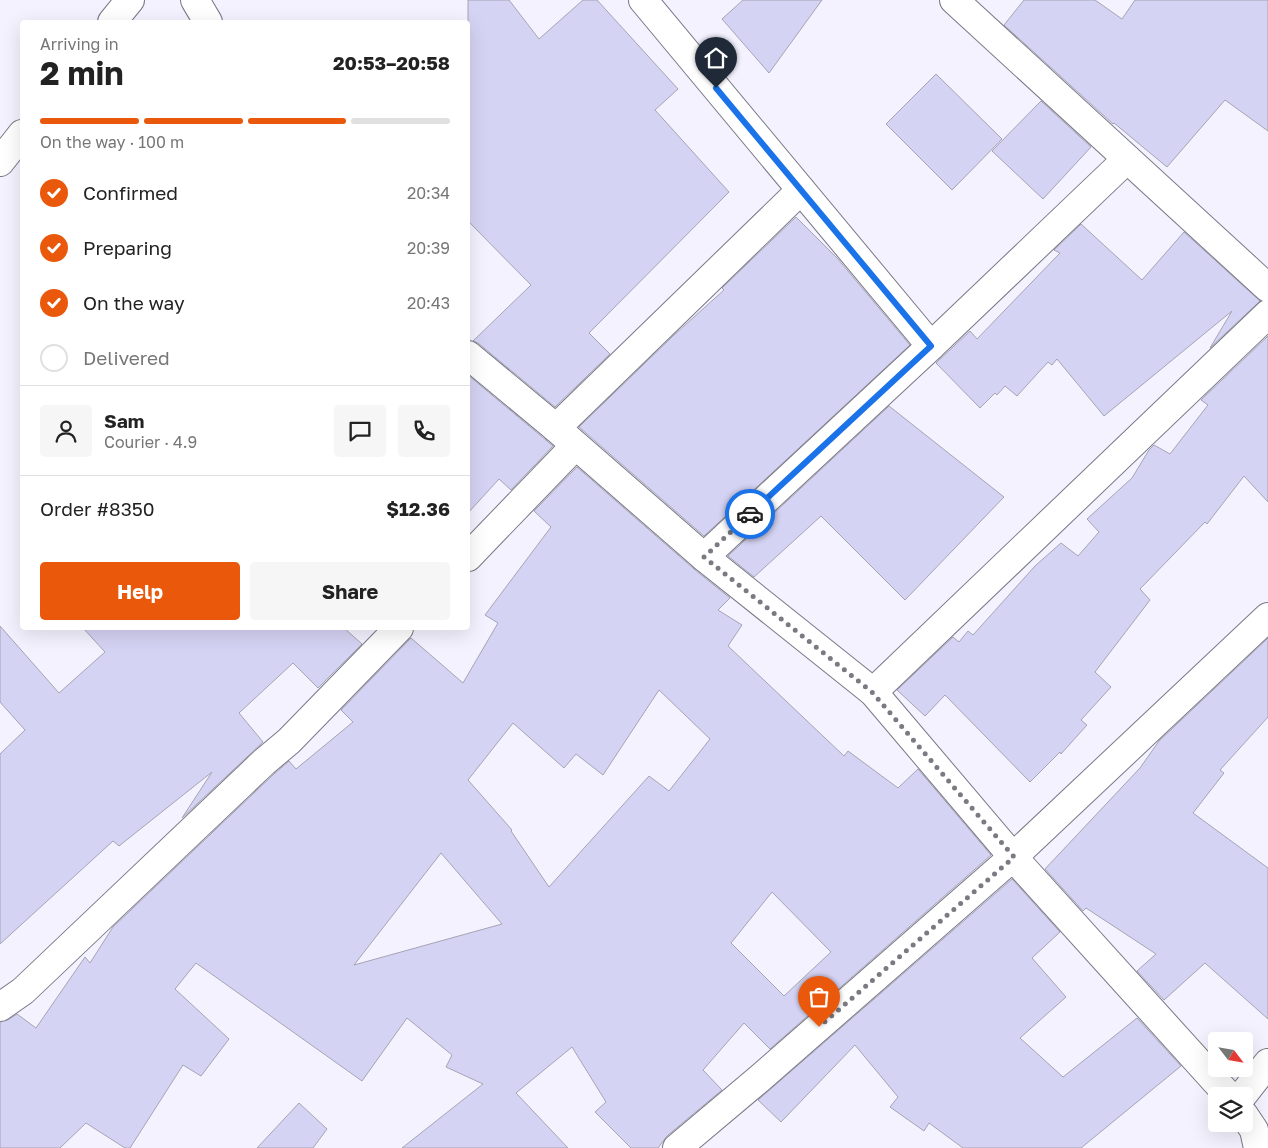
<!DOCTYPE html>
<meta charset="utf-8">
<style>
body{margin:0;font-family:"Golos Text",sans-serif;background:#f6f6f6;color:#222;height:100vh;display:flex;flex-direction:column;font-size:19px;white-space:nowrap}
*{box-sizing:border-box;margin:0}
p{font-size:16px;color:#767676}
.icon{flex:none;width:28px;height:28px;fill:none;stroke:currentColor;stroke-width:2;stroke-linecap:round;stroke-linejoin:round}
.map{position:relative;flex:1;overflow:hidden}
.sheet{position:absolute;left:20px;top:20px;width:450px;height:610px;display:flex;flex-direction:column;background:#fff;border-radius:5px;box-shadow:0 5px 20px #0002}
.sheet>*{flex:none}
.needle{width:32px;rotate:121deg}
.buttons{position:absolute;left:1208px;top:1032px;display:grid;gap:10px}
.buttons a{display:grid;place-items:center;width:45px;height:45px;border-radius:5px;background:#fff;box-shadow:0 5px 20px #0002;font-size:25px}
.pin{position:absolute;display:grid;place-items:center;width:42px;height:42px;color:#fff;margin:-51px -21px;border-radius:50% 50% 50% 0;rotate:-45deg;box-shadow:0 0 5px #0007}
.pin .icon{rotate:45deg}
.courier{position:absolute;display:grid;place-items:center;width:50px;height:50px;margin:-25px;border:4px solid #1a73e8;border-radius:50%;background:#fff;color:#222;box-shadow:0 1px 6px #0007}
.summary em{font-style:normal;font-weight:700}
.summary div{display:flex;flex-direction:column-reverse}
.summary{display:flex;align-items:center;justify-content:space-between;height:85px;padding:0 20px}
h1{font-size:32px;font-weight:700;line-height:38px}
.bar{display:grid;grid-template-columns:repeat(4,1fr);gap:8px 5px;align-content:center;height:60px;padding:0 20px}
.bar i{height:6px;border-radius:4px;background:#e0e0e0}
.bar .active{background:#ea580c}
.bar p{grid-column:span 4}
.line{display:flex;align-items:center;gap:12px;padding:0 20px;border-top:1px solid #e0e0e0}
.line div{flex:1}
.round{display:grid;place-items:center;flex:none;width:52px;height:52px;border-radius:5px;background:#f6f6f6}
ol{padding:0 20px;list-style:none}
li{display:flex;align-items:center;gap:15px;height:55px}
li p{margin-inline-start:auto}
li .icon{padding:5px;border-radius:50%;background:#ea580c;color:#fff;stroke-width:4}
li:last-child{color:#767676}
li i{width:28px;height:28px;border:2px solid #e0e0e0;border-radius:50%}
.button{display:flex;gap:10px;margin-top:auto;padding:10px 20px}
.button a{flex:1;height:58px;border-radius:5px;background:#ea580c;color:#fff;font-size:20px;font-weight:700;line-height:58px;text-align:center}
.button a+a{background:#f6f6f6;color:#222}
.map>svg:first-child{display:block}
.building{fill:#d5d3f3;stroke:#a5a4b4;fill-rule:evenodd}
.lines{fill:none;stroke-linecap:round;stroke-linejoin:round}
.street-casing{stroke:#797886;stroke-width:30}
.street{stroke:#fff;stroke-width:28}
.done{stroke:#7b7a82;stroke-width:5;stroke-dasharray:0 9}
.route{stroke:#1a73e8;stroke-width:6}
</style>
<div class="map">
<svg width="1268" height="1148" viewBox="0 0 1268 1148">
<rect width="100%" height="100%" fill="#f3f2fe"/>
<g class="building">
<polygon points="468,0 509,0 539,39 583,0 597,0 678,89 655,110 729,192 589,333 610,354 555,407 478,343 473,341 531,285 468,221"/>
<polygon points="743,0 822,0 769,73 722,19"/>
<polygon points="1024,0 1095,0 1122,19 1135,0 1268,0 1268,131 1225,100 1167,167 1114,123 1113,124 1004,25"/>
<polygon points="936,74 1002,139 952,190 886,124"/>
<polygon points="1041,101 1091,147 1043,199 992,151"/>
<polygon points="796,217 837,258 910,345 704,536 579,427 674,335 724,290 722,288"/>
<polygon points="1081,224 1142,280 1184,232 1260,301 1210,348 1232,311 1104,416 1057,359 1052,365 1048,362 1017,396 1005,386 997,395 995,393 980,408 936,363 970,331 977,339 1060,253 1054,250"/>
<polygon points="1268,336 1268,502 1244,476 1207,524 1205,522 1140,589 1150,600 1095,672 1111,687 1081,720 1087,725 1061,754 1060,752 1030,782 945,695 925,716 897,690 953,637 959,642 968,631 973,635 1035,566 1061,543 1078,556 1099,532 1087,519 1132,478 1149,450 1154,445 1170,454 1208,405 1201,400"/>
<polygon points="468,375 553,446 511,490 499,479 468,513"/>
<polygon points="889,406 1004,497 905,600 821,516 754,577 728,556"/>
<path d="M577,467L694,569L730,598L718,610L742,625L728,646L844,756L848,751L898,788L918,769L991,855L770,1049L744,1023L703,1070L722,1090L667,1136L658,1148H631L595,1112L606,1102L572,1047L516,1093L568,1148H402L483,1084L446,1067L452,1055L407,1018L362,1081L196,963L175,989L229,1039L201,1076L183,1065L130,1148H125L86,1123L60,1148H0V1022L8,1020L17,1014L36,1028L85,957L90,963L113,927L274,774L289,761L296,769L353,722L341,710L411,638L463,683L498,623L485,615L551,527L534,511ZM659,690L710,739L669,791L649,776L549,887L511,831L512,830L468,780L513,723L564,768L576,754L603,775ZM441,853L502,924L354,965ZM772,892L831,952L784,996L731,943Z"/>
<polygon points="0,626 59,693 105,652 83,628 344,628 362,644 318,688 293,663 239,713 263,742 182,818 212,772 119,846 113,841 0,944 0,754 25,730 0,702"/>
<polygon points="1268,638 1268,717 1220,770 1224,773 1193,813 1268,868 1268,1019 1205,963 1164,1000 1137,971 1156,954 1086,908 1083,911 1045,869 1140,768 1159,741"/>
<polygon points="1012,879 1060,932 1032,958 1066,997 1020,1038 1063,1077 1137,1018 1181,1066 1081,1148 963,1148 929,1123 924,1131 890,1107 898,1097 855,1045 781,1122 758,1100"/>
<polygon points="299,1103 327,1129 313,1148 257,1148"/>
</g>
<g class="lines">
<g class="street-casing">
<g id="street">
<polyline points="195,0 208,22"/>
<polyline points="643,0 931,346"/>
<polyline points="954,0 1268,288"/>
<polyline points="112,22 130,0"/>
<polyline points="0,162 22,134"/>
<polyline points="468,355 556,428 704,557 873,692 1013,857 1229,1096"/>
<polyline points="556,428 801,190"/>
<polyline points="468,557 575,446"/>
<polyline points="704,557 931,346 1127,159"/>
<polyline points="873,692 1268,314"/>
<polyline points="0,1007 23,991 264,762 289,741 399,628"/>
<polyline points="1242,1096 1268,1063"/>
<polyline points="1244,1115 1254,1130 1258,1148"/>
<polyline points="677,1148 759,1079 1013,857 1268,617"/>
</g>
</g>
<use href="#street" class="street"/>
</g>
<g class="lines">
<polyline class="done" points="750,514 704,557 872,692 1014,857 819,1027"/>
<polyline class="route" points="716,88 931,346 750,514"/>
</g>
</svg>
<div class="buttons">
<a><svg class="needle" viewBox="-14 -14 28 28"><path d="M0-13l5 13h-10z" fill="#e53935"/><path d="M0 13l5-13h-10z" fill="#767676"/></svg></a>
<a><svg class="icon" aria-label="layers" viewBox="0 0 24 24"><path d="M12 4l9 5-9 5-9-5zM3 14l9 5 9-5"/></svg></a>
</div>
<div class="pin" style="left:819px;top:1027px;background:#ea580c"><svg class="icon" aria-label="bag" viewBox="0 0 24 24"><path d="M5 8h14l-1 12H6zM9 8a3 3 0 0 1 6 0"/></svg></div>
<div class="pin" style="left:716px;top:88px;background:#1f2937"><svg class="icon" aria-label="home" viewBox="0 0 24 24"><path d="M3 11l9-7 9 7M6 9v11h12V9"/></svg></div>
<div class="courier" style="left:750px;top:514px"><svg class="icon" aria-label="car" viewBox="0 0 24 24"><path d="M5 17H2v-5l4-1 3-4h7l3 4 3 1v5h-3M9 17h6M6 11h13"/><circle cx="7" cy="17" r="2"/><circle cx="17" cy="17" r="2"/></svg></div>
<section class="sheet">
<div class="summary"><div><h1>2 min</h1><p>Arriving in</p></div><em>20:53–20:58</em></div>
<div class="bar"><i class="active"></i><i class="active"></i><i class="active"></i><i></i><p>On the way · 100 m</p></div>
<ol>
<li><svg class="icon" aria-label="check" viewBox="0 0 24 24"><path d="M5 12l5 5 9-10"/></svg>Confirmed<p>20:34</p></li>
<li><svg class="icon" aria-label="check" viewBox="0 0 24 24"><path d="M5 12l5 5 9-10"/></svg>Preparing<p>20:39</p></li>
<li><svg class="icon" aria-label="check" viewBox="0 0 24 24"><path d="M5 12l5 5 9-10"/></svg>On the way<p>20:43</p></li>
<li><i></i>Delivered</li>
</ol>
<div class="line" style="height:90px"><a class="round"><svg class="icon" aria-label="person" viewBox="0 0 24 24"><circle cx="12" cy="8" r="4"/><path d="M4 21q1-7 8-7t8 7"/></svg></a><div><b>Sam</b><p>Courier · 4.9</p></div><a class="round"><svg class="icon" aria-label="chat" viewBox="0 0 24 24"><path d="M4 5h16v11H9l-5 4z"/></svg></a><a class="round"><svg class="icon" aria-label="phone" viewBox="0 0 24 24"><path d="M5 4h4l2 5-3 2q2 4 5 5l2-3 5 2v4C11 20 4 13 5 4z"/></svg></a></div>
<div class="line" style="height:65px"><div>Order #8350</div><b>$12.36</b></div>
<div class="button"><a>Help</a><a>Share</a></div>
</section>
</div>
